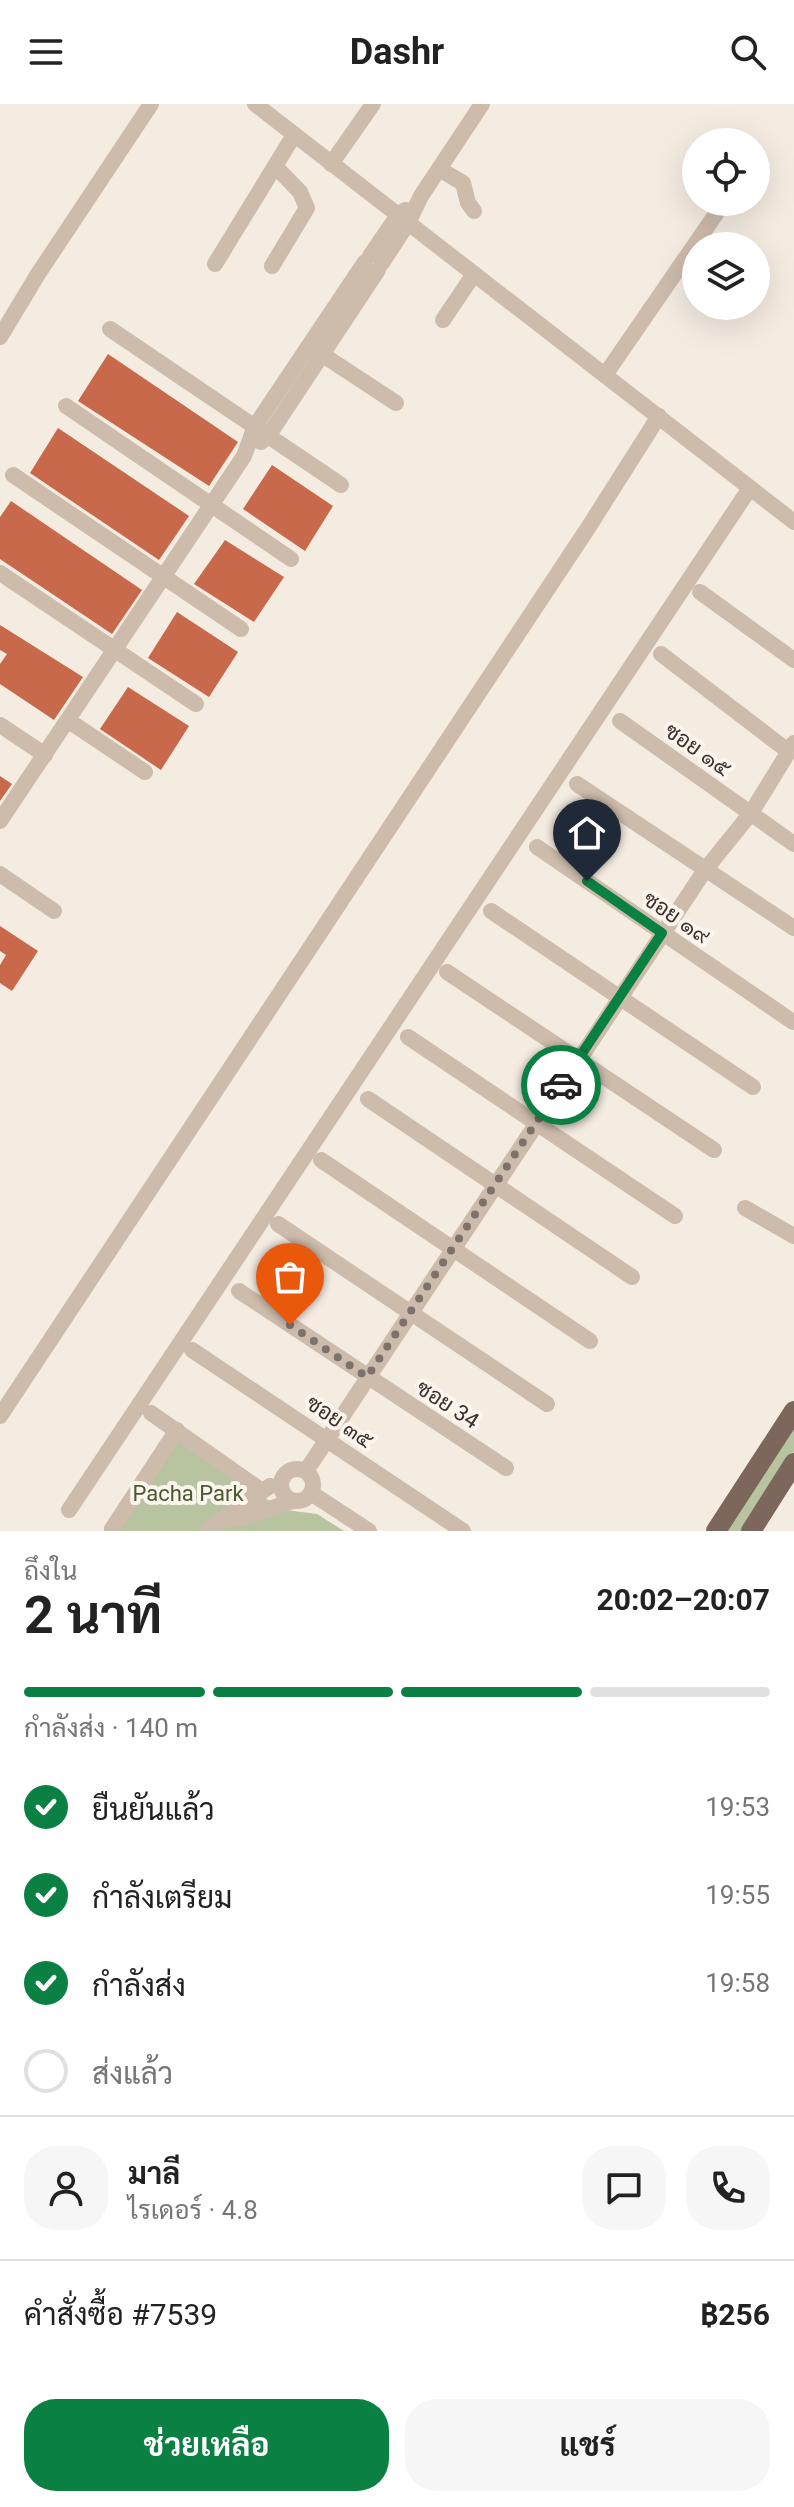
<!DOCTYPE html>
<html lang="th">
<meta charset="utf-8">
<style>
body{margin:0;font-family:Roboto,Sarabun,sans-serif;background:#f6f6f6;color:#222;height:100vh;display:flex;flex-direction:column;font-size:30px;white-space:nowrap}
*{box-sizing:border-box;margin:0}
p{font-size:26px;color:#767676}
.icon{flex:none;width:44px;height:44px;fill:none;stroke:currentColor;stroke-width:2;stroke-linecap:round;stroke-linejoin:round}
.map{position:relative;height:1427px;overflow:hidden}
.drawer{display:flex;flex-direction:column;background:#fff;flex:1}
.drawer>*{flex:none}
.buttons{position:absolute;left:682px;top:24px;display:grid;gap:16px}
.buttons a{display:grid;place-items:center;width:88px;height:88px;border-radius:50%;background:#fff;box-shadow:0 8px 32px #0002;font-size:40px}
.pin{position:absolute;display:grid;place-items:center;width:68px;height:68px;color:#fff;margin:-82px -34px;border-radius:50% 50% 50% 0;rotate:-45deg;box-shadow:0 0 8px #0007}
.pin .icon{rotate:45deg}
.courier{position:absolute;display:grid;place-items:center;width:80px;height:80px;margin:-40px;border:6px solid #0b8043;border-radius:50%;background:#fff;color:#222;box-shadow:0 2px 10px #0007}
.headline em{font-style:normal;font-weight:700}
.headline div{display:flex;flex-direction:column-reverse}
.headline{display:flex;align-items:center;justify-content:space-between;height:136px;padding:0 24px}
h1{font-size:52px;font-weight:700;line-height:60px}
.bar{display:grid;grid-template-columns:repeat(4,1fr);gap:12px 8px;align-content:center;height:96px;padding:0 24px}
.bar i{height:10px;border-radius:6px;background:#e0e0e0}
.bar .on{background:#0b8043}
.bar p{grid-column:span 4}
.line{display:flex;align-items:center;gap:20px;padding:0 24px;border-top:2px solid #e0e0e0}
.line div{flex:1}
.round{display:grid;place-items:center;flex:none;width:84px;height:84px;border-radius:32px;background:#f6f6f6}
ol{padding:0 24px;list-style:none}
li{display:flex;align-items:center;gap:24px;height:88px}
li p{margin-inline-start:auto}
li .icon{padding:8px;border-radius:50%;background:#0b8043;color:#fff;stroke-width:4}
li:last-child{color:#767676}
li i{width:44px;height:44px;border:4px solid #e0e0e0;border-radius:50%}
.primary-button{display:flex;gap:16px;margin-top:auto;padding:16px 24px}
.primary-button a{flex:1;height:92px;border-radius:32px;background:#0b8043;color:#fff;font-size:32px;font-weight:700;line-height:92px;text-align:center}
.primary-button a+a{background:#f6f6f6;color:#222}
header{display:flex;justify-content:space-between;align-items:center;height:104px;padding:0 24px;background:#fff;font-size:36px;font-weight:700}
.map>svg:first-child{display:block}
.green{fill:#b8c4a0}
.building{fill:#c8694b}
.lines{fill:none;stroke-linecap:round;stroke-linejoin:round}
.minor{stroke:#cdbbac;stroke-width:16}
.major{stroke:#7d675c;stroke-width:20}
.done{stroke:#7c716b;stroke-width:8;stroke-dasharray:0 14.4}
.route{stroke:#0b8043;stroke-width:10}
.labels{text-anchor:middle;stroke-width:8;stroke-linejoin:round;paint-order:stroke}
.street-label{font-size:22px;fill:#3b302b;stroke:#fbf5ee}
.park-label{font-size:22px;fill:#4a5a2e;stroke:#fbf5ee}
</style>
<header><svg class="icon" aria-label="menu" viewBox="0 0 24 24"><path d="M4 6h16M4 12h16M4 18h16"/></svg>Dashr<svg class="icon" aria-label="search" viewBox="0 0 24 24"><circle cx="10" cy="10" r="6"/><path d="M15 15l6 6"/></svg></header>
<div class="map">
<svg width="794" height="1427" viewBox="0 0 794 1427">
<rect width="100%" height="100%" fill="#f4ebe1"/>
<g class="green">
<polygon points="794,1319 794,1348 742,1427 724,1427"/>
<polygon points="177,1335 245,1383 286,1406 317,1410 344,1427 116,1427"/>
</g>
<g class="building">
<polygon points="108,250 238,338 209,382 78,297"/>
<polygon points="58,324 189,412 159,456 30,369"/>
<polygon points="272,361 333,402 305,447 243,405"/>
<polygon points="11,397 142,486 112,530 0,455 0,413"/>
<polygon points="225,436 284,473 254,518 194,480"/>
<polygon points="177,508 238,548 209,593 148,554"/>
<polygon points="0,521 83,573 54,616 0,580 0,560 7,550 0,546"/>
<polygon points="128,583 189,622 161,666 100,625"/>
<polygon points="0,672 12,680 0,697"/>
<polygon points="0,822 38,847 12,887 0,879 0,861 6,851 0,847"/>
</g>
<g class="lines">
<g class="minor">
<polyline points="255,0 794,418"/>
<polyline points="331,60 373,0"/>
<polyline points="439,65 463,79 468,99 474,107"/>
<polyline points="370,152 398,111 405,106"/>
<polyline points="382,159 408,119 421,92 482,0"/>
<polyline points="215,160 294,31"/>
<polyline points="272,162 307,104 300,88 275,62"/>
<polyline points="443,216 474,170"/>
<polyline points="110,225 341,381"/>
<polyline points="0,233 38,170 151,0"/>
<polyline points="323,251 396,299"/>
<polyline points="605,271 718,107"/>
<polyline points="66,302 291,455"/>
<polyline points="261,338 268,332 378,166"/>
<polyline points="13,371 241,525"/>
<polyline points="0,469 196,600"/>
<polyline points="700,488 794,556"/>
<polyline points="661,550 788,647"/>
<polyline points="69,617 145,668"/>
<polyline points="620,617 794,740"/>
<polyline points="0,621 45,651"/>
<polyline points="577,680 794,824"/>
<polyline points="0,717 244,352 255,322 365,158"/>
<polyline points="537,743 793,918"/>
<polyline points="0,770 54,807"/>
<polyline points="491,807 753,983"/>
<polyline points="447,868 714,1046"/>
<polyline points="408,933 675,1112"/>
<polyline points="368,995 632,1173"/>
<polyline points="321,1056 590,1237"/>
<polyline points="745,1104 794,1132"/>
<polyline points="278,1120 547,1300"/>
<polyline points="239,1187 506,1364"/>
<polyline points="192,1246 463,1427"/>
<polyline points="151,1309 262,1387"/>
<polyline points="0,1312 588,424 659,312"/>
<circle cx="297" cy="1381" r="16"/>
<polyline points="306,1367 705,766 751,709 794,639"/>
<polyline points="311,1389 369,1427"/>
<polyline points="69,1406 750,384"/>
<polyline points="225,1416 245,1413 293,1397"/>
<polyline points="112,1425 177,1326"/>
<polyline points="206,1427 270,1382"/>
</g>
<g class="major">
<polyline points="716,1427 794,1307"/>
<polyline points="751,1427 794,1359"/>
</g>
</g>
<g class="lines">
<polyline class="done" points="290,1221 367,1273 561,981"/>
<polyline class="route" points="561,981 662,829 587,777"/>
</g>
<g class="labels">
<g class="street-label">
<text transform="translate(698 645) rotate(35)" y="8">ซอย ๑๕</text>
<text transform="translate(677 813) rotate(34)" y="8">ซอย ๑๙</text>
<text transform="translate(448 1300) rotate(33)" y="8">ซอย 34</text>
<text transform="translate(340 1317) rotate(34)" y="8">ซอย ๓๕</text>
</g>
<g class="park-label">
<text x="188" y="1397">Pacha Park</text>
</g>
</g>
</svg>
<div class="buttons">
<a><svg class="icon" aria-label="locate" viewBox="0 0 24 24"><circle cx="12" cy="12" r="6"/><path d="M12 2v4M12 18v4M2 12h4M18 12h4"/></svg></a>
<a><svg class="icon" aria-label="layers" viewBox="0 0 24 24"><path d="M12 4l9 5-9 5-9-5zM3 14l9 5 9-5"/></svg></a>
</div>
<div class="pin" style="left:290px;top:1221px;background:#ea580c"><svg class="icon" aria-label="bag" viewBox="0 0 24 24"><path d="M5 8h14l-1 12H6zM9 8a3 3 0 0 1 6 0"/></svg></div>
<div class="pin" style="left:587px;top:777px;background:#1f2937"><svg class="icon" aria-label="home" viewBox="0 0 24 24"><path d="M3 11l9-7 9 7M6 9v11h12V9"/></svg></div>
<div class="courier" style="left:561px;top:981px"><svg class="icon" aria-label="car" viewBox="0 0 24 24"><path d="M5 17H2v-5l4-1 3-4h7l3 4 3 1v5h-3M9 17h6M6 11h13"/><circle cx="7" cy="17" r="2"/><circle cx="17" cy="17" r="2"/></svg></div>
</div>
<section class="drawer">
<div class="headline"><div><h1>2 นาที</h1><p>ถึงใน</p></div><em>20:02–20:07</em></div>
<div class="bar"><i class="on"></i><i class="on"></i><i class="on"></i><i></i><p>กำลังส่ง · 140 m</p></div>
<ol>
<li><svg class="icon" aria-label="check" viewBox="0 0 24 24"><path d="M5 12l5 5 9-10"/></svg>ยืนยันแล้ว<p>19:53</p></li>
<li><svg class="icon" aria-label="check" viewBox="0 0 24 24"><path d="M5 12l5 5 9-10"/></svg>กำลังเตรียม<p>19:55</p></li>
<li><svg class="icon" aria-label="check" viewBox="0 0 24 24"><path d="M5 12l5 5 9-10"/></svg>กำลังส่ง<p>19:58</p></li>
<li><i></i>ส่งแล้ว</li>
</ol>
<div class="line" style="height:144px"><a class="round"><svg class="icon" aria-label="person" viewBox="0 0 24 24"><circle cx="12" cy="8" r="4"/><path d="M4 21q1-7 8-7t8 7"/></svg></a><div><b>มาลี</b><p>ไรเดอร์ · 4.8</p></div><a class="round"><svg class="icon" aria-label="chat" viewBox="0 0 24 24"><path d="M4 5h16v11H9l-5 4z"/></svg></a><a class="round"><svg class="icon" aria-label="phone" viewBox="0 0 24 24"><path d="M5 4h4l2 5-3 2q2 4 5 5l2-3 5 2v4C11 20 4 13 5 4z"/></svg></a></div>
<div class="line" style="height:104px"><div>คำสั่งซื้อ #7539</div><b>฿256</b></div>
<div class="primary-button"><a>ช่วยเหลือ</a><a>แชร์</a></div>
</section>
